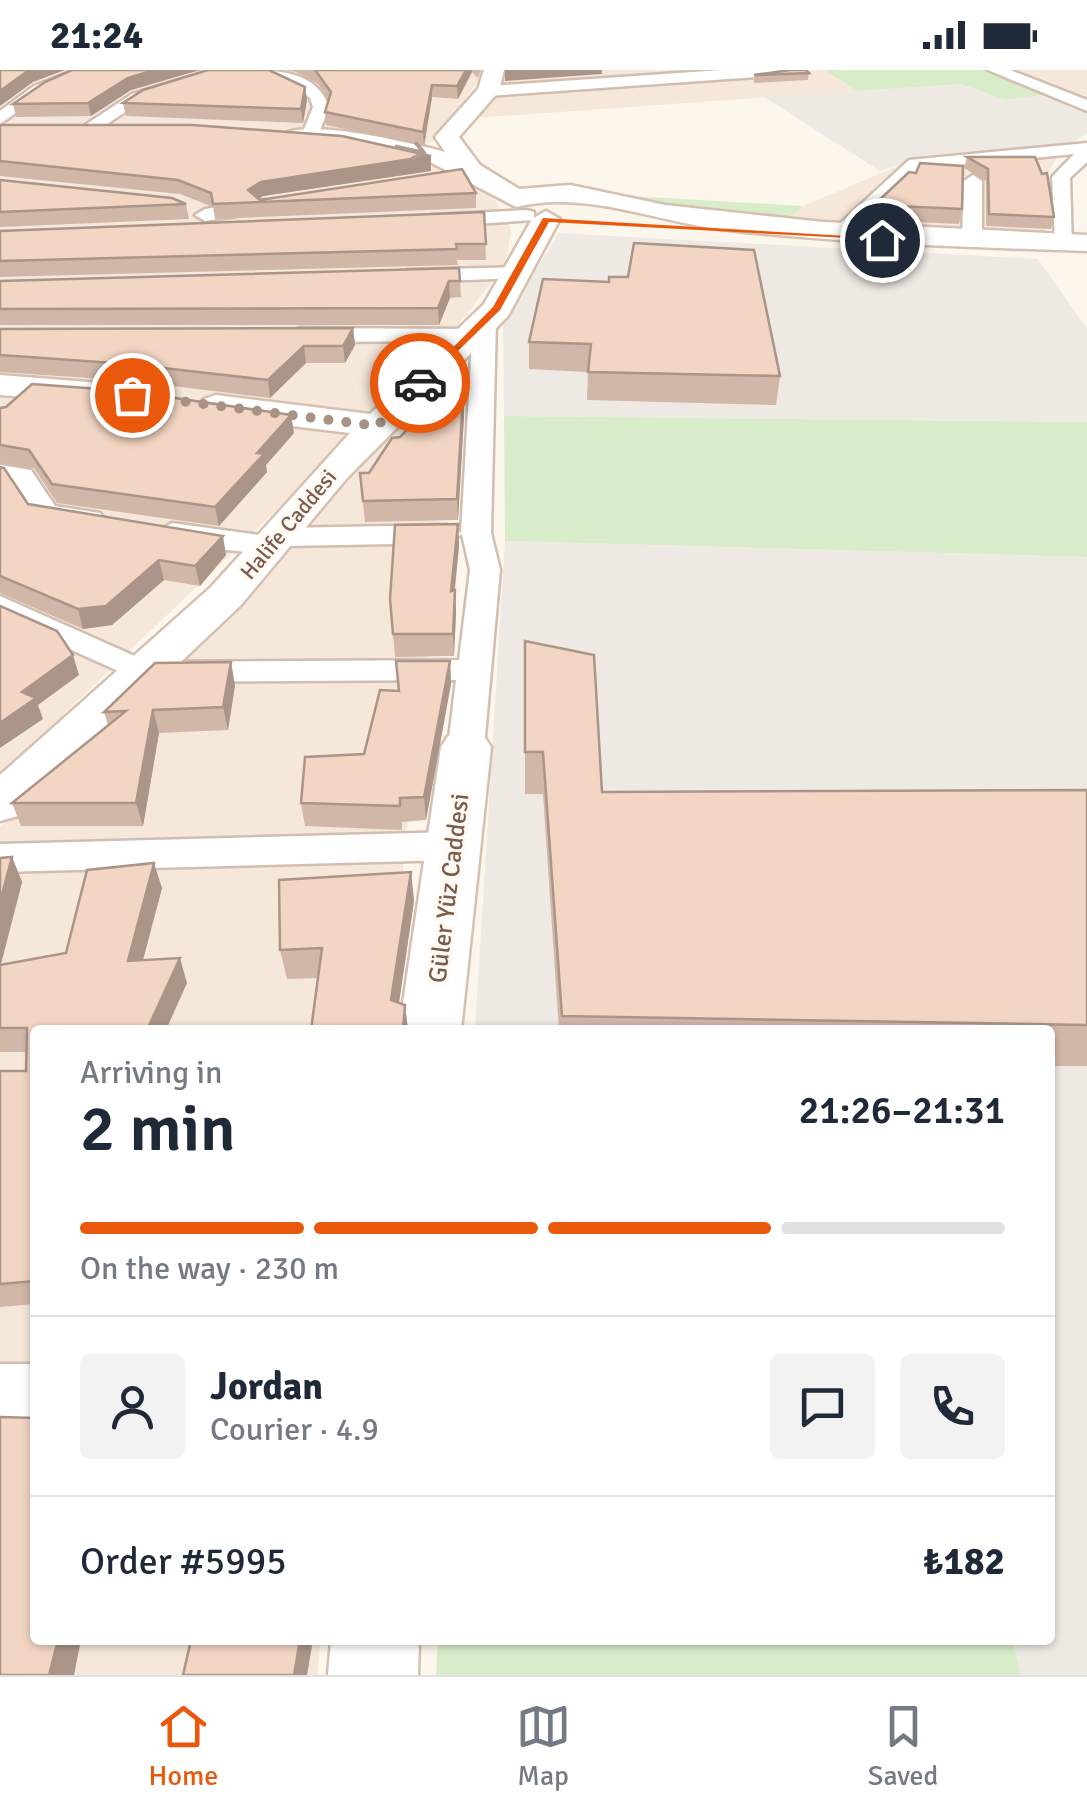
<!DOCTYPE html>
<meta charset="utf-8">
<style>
body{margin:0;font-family:Signika,sans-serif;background:#f2f2f3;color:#1f2937;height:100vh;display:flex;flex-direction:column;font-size:38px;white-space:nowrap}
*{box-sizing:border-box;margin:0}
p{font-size:32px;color:#747a83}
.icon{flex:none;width:55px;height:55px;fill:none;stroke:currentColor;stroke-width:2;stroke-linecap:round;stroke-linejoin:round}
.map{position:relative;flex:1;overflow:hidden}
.drawer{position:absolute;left:30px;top:955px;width:1025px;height:620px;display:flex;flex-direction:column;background:#fff;border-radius:10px;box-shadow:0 2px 8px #0004}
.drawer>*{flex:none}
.pin{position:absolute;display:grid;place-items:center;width:85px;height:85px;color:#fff;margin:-42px;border:5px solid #fff;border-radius:50%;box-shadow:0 2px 10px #0007}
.courier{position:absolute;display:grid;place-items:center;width:100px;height:100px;margin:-50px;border:8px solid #ea580c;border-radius:50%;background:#fff;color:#222;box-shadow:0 2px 12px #0007}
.headline em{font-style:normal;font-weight:600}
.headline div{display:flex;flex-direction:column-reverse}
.headline{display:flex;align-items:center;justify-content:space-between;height:170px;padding:0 50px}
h1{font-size:65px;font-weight:600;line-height:75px}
.bar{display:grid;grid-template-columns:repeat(4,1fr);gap:15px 10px;align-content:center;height:120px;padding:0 50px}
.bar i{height:12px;border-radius:8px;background:#e0e1e3}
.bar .active{background:#ea580c}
.bar p{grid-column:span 4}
.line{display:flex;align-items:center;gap:25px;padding:0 50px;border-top:2px solid #e0e1e3}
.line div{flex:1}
.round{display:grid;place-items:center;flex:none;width:105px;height:105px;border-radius:10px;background:#f2f2f3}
.status{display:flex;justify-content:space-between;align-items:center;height:70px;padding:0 50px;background:#fff;direction:ltr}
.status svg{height:28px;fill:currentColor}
.tab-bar{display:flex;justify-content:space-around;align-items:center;height:140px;border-top:2px solid #e0e1e3;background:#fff;font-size:28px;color:#747a83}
.tab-bar a{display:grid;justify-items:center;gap:5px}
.tab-bar .active{color:#ea580c}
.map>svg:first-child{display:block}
.residential{fill:#f5e8da}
.industrial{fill:#efe9e4}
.green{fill:#d8ecc9}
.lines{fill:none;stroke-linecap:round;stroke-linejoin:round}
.street-casing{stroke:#d1beb0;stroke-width:5}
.secondary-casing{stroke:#d6c0b0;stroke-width:5}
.street{fill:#fff;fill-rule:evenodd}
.secondary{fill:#fff;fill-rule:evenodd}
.wall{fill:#d1b7a8}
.shaded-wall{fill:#aa9588}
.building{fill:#f3d5c3;stroke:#aa9588;stroke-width:2.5}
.oneway{stroke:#af9d94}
.route{fill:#ea580c}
.done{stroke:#a89285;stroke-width:10;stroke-dasharray:0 18}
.labels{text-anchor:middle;stroke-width:8;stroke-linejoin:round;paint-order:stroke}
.far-street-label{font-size:22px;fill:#7a5c4d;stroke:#fffaf3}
.street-label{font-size:25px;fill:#7a5c4d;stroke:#fffaf3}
</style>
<div class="status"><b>21:24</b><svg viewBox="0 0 49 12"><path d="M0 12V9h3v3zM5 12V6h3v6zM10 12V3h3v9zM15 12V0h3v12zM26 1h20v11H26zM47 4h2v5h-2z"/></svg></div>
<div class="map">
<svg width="1087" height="1605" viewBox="0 0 1087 1605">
<rect width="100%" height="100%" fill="#fdf6ec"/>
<g class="residential">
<polygon points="0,0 486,0 438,68 429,73 0,55"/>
<polygon points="553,0 824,0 857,21 475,48 506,4"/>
<polygon points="1001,0 1087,0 1087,34"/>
<polygon points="0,66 425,90 494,128 511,160 506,194 422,301 0,705"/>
<polygon points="1063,78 1047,105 1045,167 785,151 803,136 905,93"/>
<polygon points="429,321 450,353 386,960 35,960 35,1570 321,1570 317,1605 0,1605 0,757 192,577"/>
</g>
<g class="industrial">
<polygon points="963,14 1005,30 1050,24 1087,39 1087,63 1063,78 905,93 880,101 764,27"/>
<polygon points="559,163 1038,189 1087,259 1087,352 504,346 503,253"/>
<polygon points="505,471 1087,487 1087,1605 1021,1605 1013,1570 1050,1570 1050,960 475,960"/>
</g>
<g class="green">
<polygon points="824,0 989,0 1050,24 1005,30 962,14 857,21"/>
<polygon points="597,124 803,136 785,151"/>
<polygon points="504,346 1087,352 1087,487 505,471"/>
<polygon points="438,1570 1013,1570 1021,1605 436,1605"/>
</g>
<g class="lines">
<g class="street-casing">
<g id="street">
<polygon points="75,0 97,0 46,22 0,54 0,41 34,16"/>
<polygon points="213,0 237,0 144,30 93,63 79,59 132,24"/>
<path d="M247,0C279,0 317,2 329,37L316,71L301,67L313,37L310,28L292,15Z"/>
<polygon points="722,0 795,0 787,5 488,26 480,21 488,16"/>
<polygon points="988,0 1010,0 1087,30 1087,41"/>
<polygon points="1087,73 1087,92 1070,108 1072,176 1055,172 1052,107 1074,84 920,99 851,163 834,159 909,90"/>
<polygon points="973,105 982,111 982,166 972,172 962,166 964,111"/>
<polygon points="266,130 276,136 273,140 205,151 195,145 205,139"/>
<polygon points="527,140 534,142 534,150 431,157 421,151 431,145"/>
<polygon points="517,197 525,198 525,208 407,212 396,206 407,200"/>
<path d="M485,243L496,250L491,463L500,500L484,677L479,685H453L448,677L456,610L143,612L0,548V526L148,592L459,590L470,500L462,464L447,473L287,476C277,491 167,475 157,462L172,453L266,466L280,458L447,455L461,463L472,271L299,272L287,265L299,258L473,259L477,245Z"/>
<polygon points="0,395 31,400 55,436 100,443 105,449 90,458 35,449 12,413 0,411"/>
<polygon points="453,762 467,766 473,776 467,786 453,790 0,802 0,774"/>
<rect x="0" y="1294" width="35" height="56"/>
</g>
</g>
<g class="secondary-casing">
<g id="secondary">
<path d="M484,0H504L499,21L459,67L480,95L519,119L570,115L665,135L823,152L1087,165V181C964,177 841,173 719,159C652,150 583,120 516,137L430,92L381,81L293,73L281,66C301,46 416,74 445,82L435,67L478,19Z"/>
<polygon points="546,141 560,149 508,246 347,408 241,535 18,746 0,751 0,705 211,517 350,363 216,347 204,343 198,336 204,329 216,325 370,344 484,234 532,149"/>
<polygon points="0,305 101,313 113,316 118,323 113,330 101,333 0,325"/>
<polygon points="466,661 484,666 491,677 461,960 399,960 441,677 448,666"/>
<polygon points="331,1570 419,1570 418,1605 328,1605"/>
</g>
</g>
<use href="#street" class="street"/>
<use href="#secondary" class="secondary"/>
</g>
<g class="wall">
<polygon points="72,0 200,0 131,20 91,46 16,47 13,34"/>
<polygon points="287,0 481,0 478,8 472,2 458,29 432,27 424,76 326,55 325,42 329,30 318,14 296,2"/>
<polygon points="809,3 808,10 754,13 754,5"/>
<polygon points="305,17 307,30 303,53 126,46 123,33"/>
<polygon points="0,55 431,86 431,101 263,126 259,129 476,123 476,138 215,149 213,137 180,124 0,106"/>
<polygon points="967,87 1042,104 1054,147 1051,159 986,156 986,111 964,98"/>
<polygon points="0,110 186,134 189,149 0,157"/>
<polygon points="874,135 962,139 959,154 872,150"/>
<polygon points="484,142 486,190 457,190 458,195 0,207 0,161"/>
<polygon points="459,198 461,227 450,228 439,255 0,255 0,211"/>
<polygon points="609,212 780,306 776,335 587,330 588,302 529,299 529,272"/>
<polygon points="353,258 355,275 345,293 306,293 270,328 132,311 0,302 0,259"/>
<polygon points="463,327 464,347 458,450 365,452 360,403 369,403 400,367"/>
<polygon points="0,338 294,363 266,395 267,402 219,456 57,433 34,398 0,393"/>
<polygon points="0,397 28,434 226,485 200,516 164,510 112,555 83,559 0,523"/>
<polygon points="458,454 459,476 455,520 456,543 454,586 395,587 390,529"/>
<polygon points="525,571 602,722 1087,720 1087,996 1050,996 1050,960 559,960 543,724 525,724"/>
<polygon points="450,591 451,614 426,750 402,752 402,760 305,756 301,733 364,684 399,621"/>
<polygon points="235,615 228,660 159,663 143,756 21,756 12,733 108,655 104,642"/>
<polygon points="12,787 22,812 1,895 66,883 162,818 143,890 187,913 35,960 35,1234 0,1237 0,1001 26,1001 26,982 0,982 0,788"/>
<polygon points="411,802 414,831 399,933 405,935 408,960 311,960 318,908 287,909 280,880"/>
</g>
<g class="shaded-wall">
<polygon points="29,0 65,0 33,12 0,36 0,21"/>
<polygon points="155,0 200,0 131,20 91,46 88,33 128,8"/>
<polygon points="466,0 472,0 472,2 458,29 457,16"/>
<polygon points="505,0 602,0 602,4 505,11"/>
<polygon points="432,15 432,27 424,76 423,62"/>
<polygon points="305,17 307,30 303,53 301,39"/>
<polygon points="431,86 431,101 263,126 254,132 248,120 261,112"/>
<polygon points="449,211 450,228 439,255 438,238"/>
<polygon points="353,258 355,275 345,293 343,276"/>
<polygon points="304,276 306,293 270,328 268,310"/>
<polygon points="463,327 464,347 458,450 457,429"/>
<polygon points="291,345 294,363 266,395 267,402 219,456 215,437 257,383"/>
<polygon points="458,454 459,476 452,543 451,521"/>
<polygon points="223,466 226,485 200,516 195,496"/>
<polygon points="159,490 164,510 112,555 83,559 78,539"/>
<polygon points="455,520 456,543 454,586 453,564"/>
<polygon points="73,585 79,605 38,635 43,649 0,678 0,653 22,622"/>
<polygon points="450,591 451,614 426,750 424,727"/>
<polygon points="231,592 235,615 228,660 223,637"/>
<polygon points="153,640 159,663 143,756 136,733"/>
<polygon points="12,787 22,812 0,897 0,832"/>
<polygon points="154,793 162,818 136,916 128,891"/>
<polygon points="411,802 414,831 395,959 391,930"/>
<polygon points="180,888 187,913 166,960 147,960"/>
<polygon points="405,935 408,960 403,960"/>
<polygon points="58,1570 81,1570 74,1605 49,1605"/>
<polygon points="300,1570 313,1570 307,1605 294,1605"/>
</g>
<g class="building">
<polygon points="0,0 29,0 0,21"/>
<polygon points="72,0 155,0 128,8 88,33 13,34 45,12"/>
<polygon points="208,0 269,0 305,17 301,39 123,33 143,20"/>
<polygon points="315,0 466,0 457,16 432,15 423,62 325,42 331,22"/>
<polygon points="790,0 806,0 809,3 754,5"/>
<polygon points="0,55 192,55 342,66 431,86 261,112 248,120 260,130 462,99 476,123 213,134 211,123 178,110 0,91"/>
<polygon points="967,87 1035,87 1042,104 1047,103 1054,147 989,144 988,99"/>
<polygon points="920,93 963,96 962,139 874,135 909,102 916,103"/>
<polygon points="0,110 172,128 186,134 0,142"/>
<polygon points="484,142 486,174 456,174 457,179 0,191 0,161"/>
<polygon points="634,173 754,180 780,306 588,302 591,274 529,272 543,209 609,212 609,207 628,207"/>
<polygon points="459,198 460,211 449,211 438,238 0,239 0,211"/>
<polygon points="353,258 343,276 304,276 268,310 128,294 0,285 0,259"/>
<polygon points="32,314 127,321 291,345 257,383 264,384 215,437 52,414 29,380 0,375 0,338 6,337"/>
<polygon points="463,327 457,429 363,431 360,403 369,403 392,368 400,367 436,329"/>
<polygon points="0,397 4,398 28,434 223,466 195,496 159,490 106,536 78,539 0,506"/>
<polygon points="458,454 451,521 455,520 453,564 393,564 390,529 395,455"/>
<polygon points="0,536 57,561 73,585 22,622 36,628 0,653"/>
<polygon points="525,571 594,585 602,722 1087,720 1087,955 562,946 543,682 525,682"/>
<polygon points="396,591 450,591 424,727 400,728 400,736 301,733 305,687 364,684 380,620 399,621"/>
<polygon points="231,592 223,637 153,640 136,733 12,733 126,641 104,642 155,593"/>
<polygon points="12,787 0,832 0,788"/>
<polygon points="154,793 128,891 180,888 147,960 35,960 35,1211 0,1214 0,1001 26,1001 27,958 0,958 0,895 66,883 87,800"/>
<polygon points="411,802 391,930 405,935 403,960 311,960 322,878 280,880 279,810"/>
<polygon points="0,1347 35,1348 35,1570 58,1570 49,1605 0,1605"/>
<polygon points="191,1570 300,1570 294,1605 183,1605"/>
</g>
<defs><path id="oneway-shaft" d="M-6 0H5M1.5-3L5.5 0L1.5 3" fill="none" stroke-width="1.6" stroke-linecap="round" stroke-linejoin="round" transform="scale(2.5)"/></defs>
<use class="oneway" href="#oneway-shaft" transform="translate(411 80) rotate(13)"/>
<polygon class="route" points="543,148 882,168 886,170 549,152 500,240 423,315 416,315 493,237"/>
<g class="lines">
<polyline class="done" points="132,325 377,356 420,313"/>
</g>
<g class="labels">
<g class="far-street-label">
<text transform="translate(288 454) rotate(-50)" y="8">Halife Caddesi</text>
</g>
<g class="street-label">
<text transform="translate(448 818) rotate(-83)" y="9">Güler Yüz Caddesi</text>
</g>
</g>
</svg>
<div class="pin" style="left:132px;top:325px;background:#ea580c"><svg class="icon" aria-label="bag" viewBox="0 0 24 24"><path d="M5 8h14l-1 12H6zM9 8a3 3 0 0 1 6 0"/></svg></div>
<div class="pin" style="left:882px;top:170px;background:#1f2937"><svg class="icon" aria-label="home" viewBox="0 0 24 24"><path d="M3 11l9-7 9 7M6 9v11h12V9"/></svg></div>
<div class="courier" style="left:420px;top:313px"><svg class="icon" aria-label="car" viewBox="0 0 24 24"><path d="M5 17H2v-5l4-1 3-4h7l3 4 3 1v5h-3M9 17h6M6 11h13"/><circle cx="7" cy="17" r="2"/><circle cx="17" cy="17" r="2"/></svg></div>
<section class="drawer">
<div class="headline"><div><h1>2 min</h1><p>Arriving in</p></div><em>21:26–21:31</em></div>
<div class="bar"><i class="active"></i><i class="active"></i><i class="active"></i><i></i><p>On the way · 230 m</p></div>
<div class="line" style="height:180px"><a class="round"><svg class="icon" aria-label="person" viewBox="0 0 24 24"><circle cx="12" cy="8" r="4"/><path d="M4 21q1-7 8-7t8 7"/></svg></a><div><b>Jordan</b><p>Courier · 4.9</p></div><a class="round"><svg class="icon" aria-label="chat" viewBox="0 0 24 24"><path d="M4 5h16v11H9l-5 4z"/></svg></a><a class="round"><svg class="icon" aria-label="phone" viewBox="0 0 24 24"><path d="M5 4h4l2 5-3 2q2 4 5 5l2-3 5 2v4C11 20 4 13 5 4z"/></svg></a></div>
<div class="line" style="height:130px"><div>Order #5995</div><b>₺182</b></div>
</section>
</div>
<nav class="tab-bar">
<a class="active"><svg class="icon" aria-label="home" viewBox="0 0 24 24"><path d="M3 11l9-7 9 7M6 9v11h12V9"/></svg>Home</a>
<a><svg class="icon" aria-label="map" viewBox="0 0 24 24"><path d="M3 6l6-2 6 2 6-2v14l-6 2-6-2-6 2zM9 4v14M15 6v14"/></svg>Map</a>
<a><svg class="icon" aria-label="saved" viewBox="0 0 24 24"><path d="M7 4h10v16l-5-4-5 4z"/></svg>Saved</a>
</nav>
